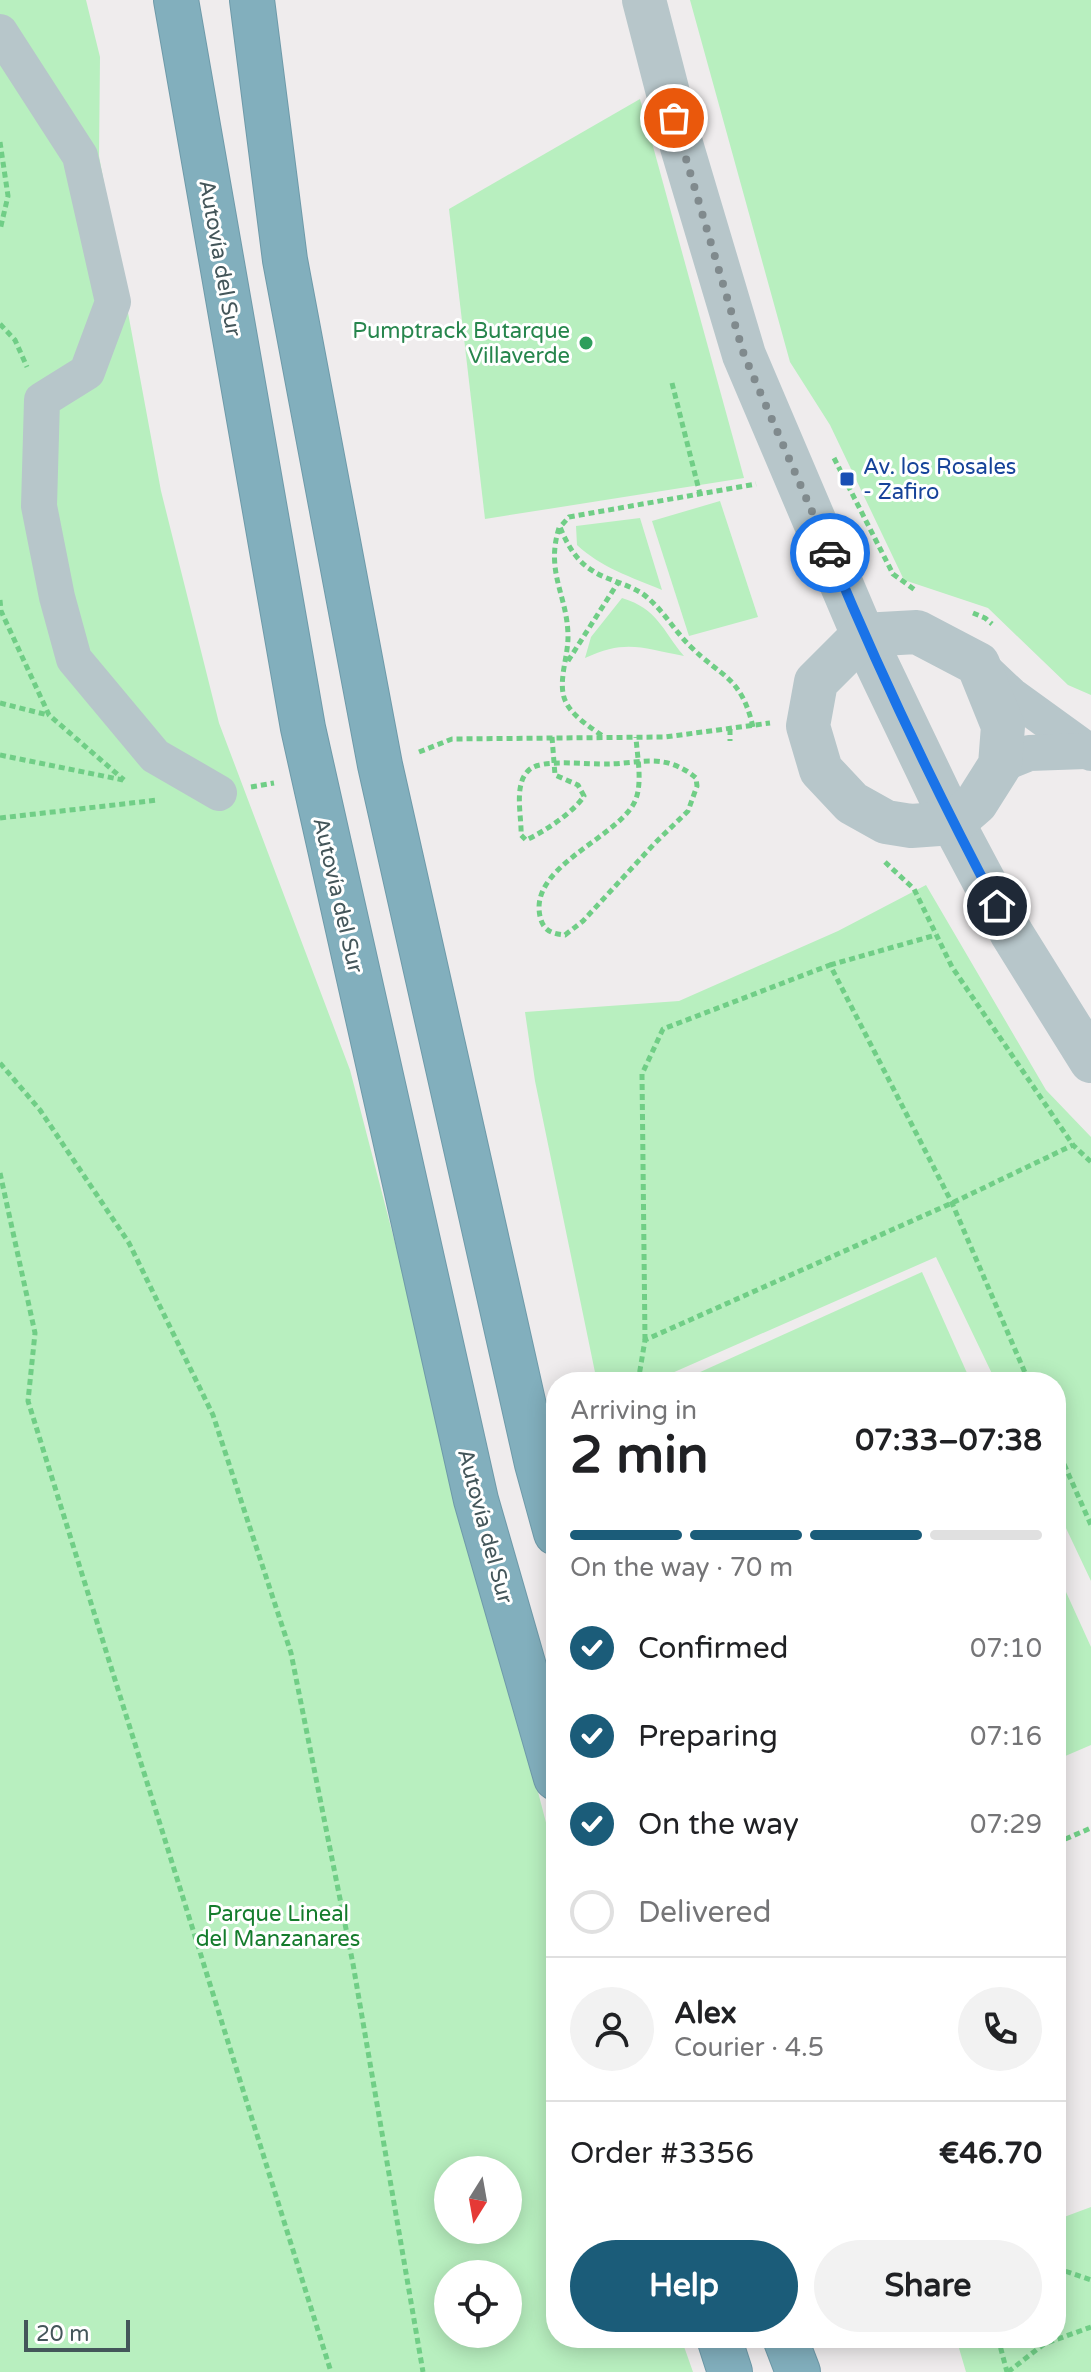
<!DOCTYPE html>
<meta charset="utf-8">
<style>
body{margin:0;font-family:"Varela Round",sans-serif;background:#f2f2f2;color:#202124;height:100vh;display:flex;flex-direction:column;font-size:30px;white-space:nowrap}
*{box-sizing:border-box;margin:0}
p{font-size:26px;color:#757577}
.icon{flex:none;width:44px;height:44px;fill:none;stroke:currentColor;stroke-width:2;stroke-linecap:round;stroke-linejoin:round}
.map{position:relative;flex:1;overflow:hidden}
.details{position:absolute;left:546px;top:1372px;width:520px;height:976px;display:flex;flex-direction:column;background:#fff;border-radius:32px;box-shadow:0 4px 20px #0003}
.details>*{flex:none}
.needle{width:52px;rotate:191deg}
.buttons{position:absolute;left:434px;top:2156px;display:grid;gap:16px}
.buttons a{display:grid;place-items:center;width:88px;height:88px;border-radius:50%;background:#fff;box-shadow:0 4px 20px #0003;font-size:40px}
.scale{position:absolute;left:24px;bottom:20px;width:106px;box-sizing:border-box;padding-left:8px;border:4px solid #44565a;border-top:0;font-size:22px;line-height:28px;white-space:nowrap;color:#44565a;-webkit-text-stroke:6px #fff;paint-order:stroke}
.pin{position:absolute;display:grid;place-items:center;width:68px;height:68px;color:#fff;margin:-34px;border:4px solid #fff;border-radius:50%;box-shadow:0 2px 8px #0007}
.courier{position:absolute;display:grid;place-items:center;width:80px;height:80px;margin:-40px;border:6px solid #1a73e8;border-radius:50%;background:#fff;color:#222;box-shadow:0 2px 10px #0007}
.head em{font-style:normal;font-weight:700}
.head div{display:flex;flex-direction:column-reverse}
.head{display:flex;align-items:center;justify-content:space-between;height:136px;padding:0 24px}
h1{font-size:52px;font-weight:700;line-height:60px}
.bar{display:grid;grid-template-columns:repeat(4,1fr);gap:12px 8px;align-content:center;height:96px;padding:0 24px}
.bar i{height:10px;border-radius:6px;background:#e0e0e0}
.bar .selected{background:#1b5c79}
.bar p{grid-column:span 4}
.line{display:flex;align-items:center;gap:20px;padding:0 24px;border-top:2px solid #e0e0e0}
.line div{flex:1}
.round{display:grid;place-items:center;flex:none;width:84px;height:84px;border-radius:42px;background:#f2f2f2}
ol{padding:0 24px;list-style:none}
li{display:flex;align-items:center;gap:24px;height:88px}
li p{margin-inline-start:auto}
li .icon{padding:8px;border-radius:50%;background:#1b5c79;color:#fff;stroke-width:4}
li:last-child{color:#757577}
li i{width:44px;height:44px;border:4px solid #e0e0e0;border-radius:50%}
.button{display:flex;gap:16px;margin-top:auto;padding:16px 24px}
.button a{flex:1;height:92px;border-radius:48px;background:#1b5c79;color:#fff;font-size:32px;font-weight:700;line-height:92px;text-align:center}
.button a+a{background:#f2f2f2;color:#202124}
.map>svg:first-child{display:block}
.green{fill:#b8efbf;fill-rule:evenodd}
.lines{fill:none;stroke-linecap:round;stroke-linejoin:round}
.motorway-casing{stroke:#6e9aa9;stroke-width:46}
.path{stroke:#70ce86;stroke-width:5;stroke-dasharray:6 4;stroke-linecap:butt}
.minor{stroke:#b7c6ca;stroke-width:36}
.tertiary{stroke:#b7c6ca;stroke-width:44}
.motorway{stroke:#82afbd;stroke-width:44}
.done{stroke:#808a8d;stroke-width:8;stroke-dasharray:0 14.4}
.route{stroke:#1a73e8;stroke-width:10}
.leisure-dot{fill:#2e9e5b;stroke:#fff;stroke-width:3}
.transit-dot{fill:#1a4fb4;stroke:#fff;stroke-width:3}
.labels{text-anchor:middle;stroke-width:6;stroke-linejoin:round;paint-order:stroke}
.street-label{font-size:22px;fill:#44565a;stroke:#fff}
.leisure-label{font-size:22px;fill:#27864d;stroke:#fff;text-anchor:end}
.transit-label{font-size:22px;fill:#164399;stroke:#fff;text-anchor:start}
.park-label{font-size:22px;fill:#147c2c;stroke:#fff}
</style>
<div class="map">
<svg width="1091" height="2372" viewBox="0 0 1091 2372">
<rect width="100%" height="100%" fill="#efeced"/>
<g class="green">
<path d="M0,0H86L100,57L99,156L161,491L219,723L350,1070L556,1861V2338H681L693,2372H0ZM448,2170H508V2230H448ZM448,2274H508V2334H448Z"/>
<polygon points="690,0 1091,0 1091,695 1068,685 988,608 904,580 830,425 790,362"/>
<polygon points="640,99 744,478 485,519 449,209"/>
<polygon points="720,501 758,617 689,636 652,521"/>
<path d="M640,518L662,590C631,577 602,568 577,545L576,526Z"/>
<path d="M622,598C658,609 662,630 684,656C642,648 626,639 585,658L591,637Z"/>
<polygon points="926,885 1046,1090 1091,1137 1091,1581 1056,1507 1056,1382 996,1382 936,1257 663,1377 665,1382 597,1382 535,1081 525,1012 679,1001 838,931"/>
<polygon points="922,1272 971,1382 678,1382"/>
<polygon points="1056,1570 1091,1647 1091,1745 1056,1760"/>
<polygon points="1091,2207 1091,2372 966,2372 956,2338 1056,2338 1056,2220"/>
</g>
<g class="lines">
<g class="motorway-casing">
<g id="motorway">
<polyline points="176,0 303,728 476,1500 556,1778"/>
<polyline points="252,0 285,260 380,765 537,1464 556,1533"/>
<polyline points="719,2338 730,2372"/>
<polyline points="785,2338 798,2372"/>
</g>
</g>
<g class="path">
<polyline points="0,142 8,196 0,230"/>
<polyline points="0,324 15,340 27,367"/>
<polyline points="672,383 700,494"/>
<polyline points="834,458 893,574 915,590"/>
<path d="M559,528C545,573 568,596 568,637C568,655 560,676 563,693C566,713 589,726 604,737"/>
<polyline points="0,600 1,611 49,715 124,780"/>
<polyline points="973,613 985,618 992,624"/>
<polyline points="568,661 619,581"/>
<polyline points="0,703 48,715"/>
<path d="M753,727C741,676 722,678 690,646C675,631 664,612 649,599C633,584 610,582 593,571C576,561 567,544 560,527L569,517L756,484"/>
<polyline points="730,729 730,741"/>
<path d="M552,737L555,775L578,785L584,796C574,812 544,832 526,840L521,835C522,817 513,784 529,770C541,758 590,765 608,764C625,764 646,759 663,762C675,764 687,770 696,778L697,786L688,811L655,843L583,921L565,935C554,934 545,932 541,920C525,869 611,841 633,805C644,787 637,757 636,737"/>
<polyline points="419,752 452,739 665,737 770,723"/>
<polyline points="0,755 123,780"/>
<polyline points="251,787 274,783"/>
<polyline points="0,818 158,800"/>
<polyline points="885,862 914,889 952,967 1073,1145 1091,1162"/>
<polyline points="830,965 936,935"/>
<polyline points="0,1063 40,1110 129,1243 213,1415 291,1653 353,1964 423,2372"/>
<polyline points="0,1173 35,1333 28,1401 331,2372"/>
<polyline points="645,1340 642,1074 663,1029 830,965 952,1203 1029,1382"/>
<polyline points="638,1382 645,1340 952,1203 1073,1145"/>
<polyline points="1056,1446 1091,1525"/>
<polyline points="1056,1843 1091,1828"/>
<polyline points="1056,2268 1091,2280"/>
<polyline points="998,2338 1007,2372"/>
<polyline points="1008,2372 1044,2344 1091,2327"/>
</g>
<g class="minor">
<polyline points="0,32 80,156 113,302 87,372 42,400 39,506 57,597 74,659 155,756 219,793"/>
<polyline points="979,665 1011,695 1091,753"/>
<polyline points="1000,765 1029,753 1086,751"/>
</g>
<g class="tertiary">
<polyline points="644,0 682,147 744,355 863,635 953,823 1012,934 1091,1061"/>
<polygon points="917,632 978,664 1003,726 1000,765 976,803 953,823 911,826 886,822 852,803 821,770 808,726 816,682 863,635"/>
</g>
<use href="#motorway" class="motorway"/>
</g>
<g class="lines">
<polyline class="done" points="674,118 744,355 830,553"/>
<path class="route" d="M830,553C880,674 936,791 997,906"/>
</g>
<circle class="leisure-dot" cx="586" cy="343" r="8"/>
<rect class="transit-dot" x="839" y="471" width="16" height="16" rx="4"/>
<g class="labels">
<g class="street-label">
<text transform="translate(221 258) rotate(80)" y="8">Autovía del Sur</text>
<text transform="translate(339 895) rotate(77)" y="8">Autovía del Sur</text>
<text transform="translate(486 1526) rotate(75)" y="8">Autovía del Sur</text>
</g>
<g class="leisure-label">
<text x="570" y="338">Pumptrack Butarque<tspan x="570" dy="25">Villaverde</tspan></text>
</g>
<g class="transit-label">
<text x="863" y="474">Av. los Rosales<tspan x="863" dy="25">- Zafiro</tspan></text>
</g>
<g class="park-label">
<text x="278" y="1921">Parque Lineal<tspan x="278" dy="25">del Manzanares</tspan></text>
</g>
</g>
</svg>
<div class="buttons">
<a><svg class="needle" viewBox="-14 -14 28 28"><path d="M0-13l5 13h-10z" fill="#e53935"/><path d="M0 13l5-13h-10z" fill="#757577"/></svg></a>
<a><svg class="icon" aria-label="locate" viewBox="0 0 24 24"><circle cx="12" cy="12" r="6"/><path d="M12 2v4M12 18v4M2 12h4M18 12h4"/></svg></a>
</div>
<div class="scale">20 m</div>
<div class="pin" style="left:674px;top:118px;background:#ea580c"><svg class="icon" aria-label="bag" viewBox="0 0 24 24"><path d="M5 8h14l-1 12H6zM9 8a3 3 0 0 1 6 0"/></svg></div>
<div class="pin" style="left:997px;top:906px;background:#1f2937"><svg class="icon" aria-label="home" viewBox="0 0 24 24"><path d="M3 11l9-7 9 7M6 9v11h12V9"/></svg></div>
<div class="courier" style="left:830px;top:553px"><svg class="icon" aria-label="car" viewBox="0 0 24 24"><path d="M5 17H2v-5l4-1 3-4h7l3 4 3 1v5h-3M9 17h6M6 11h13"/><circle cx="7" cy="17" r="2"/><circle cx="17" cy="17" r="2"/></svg></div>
<section class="details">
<div class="head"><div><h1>2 min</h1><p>Arriving in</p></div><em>07:33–07:38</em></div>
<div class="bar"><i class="selected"></i><i class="selected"></i><i class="selected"></i><i></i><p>On the way · 70 m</p></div>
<ol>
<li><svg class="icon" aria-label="check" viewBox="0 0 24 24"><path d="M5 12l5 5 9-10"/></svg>Confirmed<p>07:10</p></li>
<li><svg class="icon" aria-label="check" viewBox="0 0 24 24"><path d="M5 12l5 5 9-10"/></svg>Preparing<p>07:16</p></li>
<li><svg class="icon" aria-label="check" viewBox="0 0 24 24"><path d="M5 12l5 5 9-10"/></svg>On the way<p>07:29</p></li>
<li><i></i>Delivered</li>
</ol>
<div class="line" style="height:144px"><a class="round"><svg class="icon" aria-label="person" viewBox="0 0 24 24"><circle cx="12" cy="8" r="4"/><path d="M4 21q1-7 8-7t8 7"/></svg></a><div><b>Alex</b><p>Courier · 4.5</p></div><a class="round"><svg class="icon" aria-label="phone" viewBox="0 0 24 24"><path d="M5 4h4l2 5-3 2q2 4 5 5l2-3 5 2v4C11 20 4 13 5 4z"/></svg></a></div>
<div class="line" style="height:104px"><div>Order #3356</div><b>€46.70</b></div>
<div class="button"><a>Help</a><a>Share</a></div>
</section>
</div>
